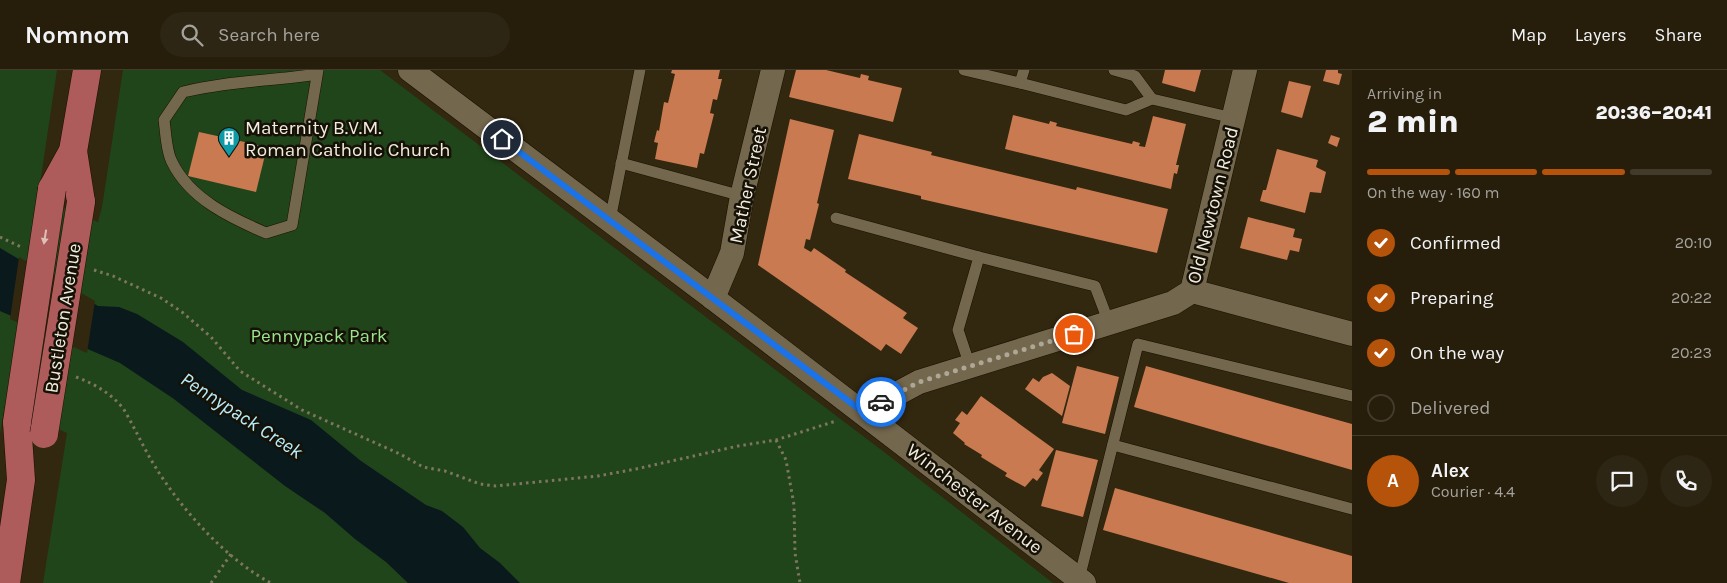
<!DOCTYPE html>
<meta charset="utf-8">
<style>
body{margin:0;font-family:Karla,sans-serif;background:#2e2614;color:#f1f3f6;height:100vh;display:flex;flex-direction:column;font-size:19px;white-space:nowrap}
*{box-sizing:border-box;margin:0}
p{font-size:16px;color:#a4a29d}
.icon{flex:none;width:28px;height:28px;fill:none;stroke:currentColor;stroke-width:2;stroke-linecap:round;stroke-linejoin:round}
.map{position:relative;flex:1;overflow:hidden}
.drawer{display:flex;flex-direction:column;background:#261d0b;width:375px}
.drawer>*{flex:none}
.pin{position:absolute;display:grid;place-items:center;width:42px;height:42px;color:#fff;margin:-21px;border:2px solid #fff;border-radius:50%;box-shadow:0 1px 5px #0007}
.courier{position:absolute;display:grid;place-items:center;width:50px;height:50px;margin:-25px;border:4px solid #1a73e8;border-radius:50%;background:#fff;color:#222;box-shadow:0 1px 6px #0007}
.headline em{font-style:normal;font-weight:800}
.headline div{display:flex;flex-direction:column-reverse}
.headline{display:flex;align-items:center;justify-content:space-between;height:85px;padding:0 15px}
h1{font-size:32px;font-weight:800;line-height:38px}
.bar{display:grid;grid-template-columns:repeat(4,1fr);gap:8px 5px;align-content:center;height:60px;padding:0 15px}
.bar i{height:6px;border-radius:4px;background:#423b2c}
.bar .active{background:#b45309}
.bar p{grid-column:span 4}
.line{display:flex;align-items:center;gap:12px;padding:0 15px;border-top:1px solid #423b2c}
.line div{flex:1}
.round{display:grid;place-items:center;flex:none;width:52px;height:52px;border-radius:26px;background:#2e2614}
ol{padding:0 15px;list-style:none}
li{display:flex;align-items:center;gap:15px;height:55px}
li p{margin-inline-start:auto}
li .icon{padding:5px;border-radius:50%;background:#b45309;color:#fff;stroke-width:4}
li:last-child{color:#a4a29d}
li i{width:28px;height:28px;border:2px solid #423b2c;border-radius:50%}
header{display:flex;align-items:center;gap:30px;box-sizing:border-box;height:70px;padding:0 25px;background:#261d0b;border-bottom:1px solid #423b2c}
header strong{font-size:24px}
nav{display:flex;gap:28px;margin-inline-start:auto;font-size:18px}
.search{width:350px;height:45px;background:#2e2614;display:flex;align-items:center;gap:12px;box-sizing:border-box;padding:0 18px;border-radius:28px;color:#a4a29d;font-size:19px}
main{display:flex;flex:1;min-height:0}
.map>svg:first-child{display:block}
.green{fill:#20451a}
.water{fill:#09191c}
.pier{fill:#32270f}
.building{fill:#c97a51}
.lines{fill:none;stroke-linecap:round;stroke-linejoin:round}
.service-casing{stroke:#1a1000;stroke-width:12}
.minor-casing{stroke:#1a1000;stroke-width:25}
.primary-casing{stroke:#1a1000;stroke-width:29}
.path{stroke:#7f7661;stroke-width:3;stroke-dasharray:2.5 4;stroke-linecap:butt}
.service{stroke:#73674d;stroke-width:11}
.minor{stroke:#73674d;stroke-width:24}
.primary{stroke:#ae5b5c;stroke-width:28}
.primary-bridge-casing{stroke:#1a1000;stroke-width:29;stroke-linecap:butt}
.primary-bridge{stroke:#ae5b5c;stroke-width:28}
.oneway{fill:#dec0b6}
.done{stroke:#afa795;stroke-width:5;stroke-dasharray:0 9}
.route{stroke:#1a73e8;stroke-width:6}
.labels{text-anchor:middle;stroke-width:5;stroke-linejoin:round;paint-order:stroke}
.poi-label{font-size:19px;fill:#f2ecdd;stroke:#161107;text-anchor:start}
.street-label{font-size:19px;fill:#f2ecdd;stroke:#161107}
.park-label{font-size:19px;fill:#98e58b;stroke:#161107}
.water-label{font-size:20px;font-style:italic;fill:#b8edfb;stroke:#161107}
</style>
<header>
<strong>Nomnom</strong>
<div class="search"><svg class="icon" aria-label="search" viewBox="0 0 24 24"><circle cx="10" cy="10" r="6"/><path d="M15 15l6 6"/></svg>Search here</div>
<nav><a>Map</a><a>Layers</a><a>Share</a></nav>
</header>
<main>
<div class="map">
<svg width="1352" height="513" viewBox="0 0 1352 513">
<rect width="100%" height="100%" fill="#32270f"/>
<polygon class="green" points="0,0 57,0 38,127 98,152 102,137 123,0 380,0 888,385 1053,513 43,513 67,363 5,335 0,364"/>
<polygon class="water" points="0,178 98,236 119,237 137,244 183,272 242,320 311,350 361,391 426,435 442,441 463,457 480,478 500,493 520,513 408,513 386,492 355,469 325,443 285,416 174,329 120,293 0,241"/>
<polygon class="pier" points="19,187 95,231 87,283 10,249"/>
<g class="building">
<polygon points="672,0 720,0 718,9 722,9 717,30 713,29 710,43 714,44 704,84 700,83 697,98 655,89 658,73 654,72 657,60 659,61 664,32 668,33 675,4 671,3"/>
<polygon points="796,0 826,0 860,8 861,4 869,6 868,10 902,18 893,52 789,27"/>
<polygon points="1165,0 1201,0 1195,22 1162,13"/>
<polygon points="1326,0 1338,0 1338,3 1342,4 1339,15 1323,11"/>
<polygon points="1289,11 1311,16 1302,48 1281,42"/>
<polygon points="1013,45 1049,54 1050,51 1057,53 1056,56 1132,74 1133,71 1140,73 1139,76 1145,77 1153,46 1186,54 1176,95 1179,95 1177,104 1174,103 1171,119 1005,79"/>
<polygon points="790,49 834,60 817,133 819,134 810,170 806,169 804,178 811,182 814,178 846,200 845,202 907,243 903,248 918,258 901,284 886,274 881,281 758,195"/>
<polygon points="199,62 267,77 256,122 188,106"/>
<polygon points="859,64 932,82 931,85 1076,120 1077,117 1168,139 1157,183 921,129 921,126 848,109"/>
<polygon points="1331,65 1340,68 1337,77 1328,73"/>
<polygon points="1277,79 1318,90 1316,97 1326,102 1321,123 1310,122 1305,143 1260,131 1263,120 1266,120"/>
<polygon points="1248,147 1295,159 1293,167 1302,169 1299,182 1290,180 1287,190 1240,178"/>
<polygon points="1077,296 1119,307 1105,364 1062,353"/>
<polygon points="1146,296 1352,354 1352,400 1134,337"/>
<polygon points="1052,303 1070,316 1062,346 1025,319 1033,308 1039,312 1043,307"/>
<polygon points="981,326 1054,379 1039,400 1043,403 1037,411 1033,408 1025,417 1005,406 1007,403 981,387 982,385 964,374 965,373 953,363 960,353 955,350 962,341 967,345"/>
<polygon points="1056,380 1098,390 1083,447 1041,436"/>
<polygon points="1115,418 1352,486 1352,513 1289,513 1103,460"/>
</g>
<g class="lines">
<g class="service-casing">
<g id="service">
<polyline points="964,0 1020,13 1024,0"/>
<polyline points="1114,0 1135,6 1152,29 1233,48"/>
<path d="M317,4C272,11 227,11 183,22L164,50C166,63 166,81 172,92C190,129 231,148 266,163L292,155L318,0"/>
<polyline points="1020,13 1126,40 1152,29"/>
<polyline points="621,93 742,126"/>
<polyline points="836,148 979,187 958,260 970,296"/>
<polyline points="610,150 640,0"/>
<polyline points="979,187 1095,216 1109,253"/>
<polyline points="1113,375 1352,439"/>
<polyline points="1079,509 1138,274 1352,326"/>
</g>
</g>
<g class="minor-casing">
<g id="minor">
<polyline points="410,0 713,228 1084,513"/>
<polyline points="1192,221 1352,264"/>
<polyline points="713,228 732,183 742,126 773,0"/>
<polyline points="863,342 919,312 1173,233 1192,221 1245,0"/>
</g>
</g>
<g class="primary-casing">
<g id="primary">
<polyline points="73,81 81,132"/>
<polyline points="52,119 73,81 87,0"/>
<polyline points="6,513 21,410 17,352"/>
</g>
</g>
<g class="path">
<polyline points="0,167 21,177"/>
<polyline points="94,200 113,206 161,228 182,242 211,267 240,301 302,340 400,384 423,397 445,401 480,414 496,416 598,406 636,399 738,376 776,370 836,351"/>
<path d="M76,307C95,314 110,323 123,338C135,358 144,379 156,398C182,440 227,490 271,513"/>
<polyline points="776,370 786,390 794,435 795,483 800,513"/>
<polyline points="211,513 231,484"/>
</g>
<use href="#service" class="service"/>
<use href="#minor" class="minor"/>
<use href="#primary" class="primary"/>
<g class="primary-bridge-casing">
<g id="primary-bridge">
<polyline points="17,352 52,119"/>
<polyline points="44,364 81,132"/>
</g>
</g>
<use href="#primary-bridge" class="primary-bridge"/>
</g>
<defs><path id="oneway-solid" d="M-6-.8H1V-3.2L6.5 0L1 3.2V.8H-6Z" transform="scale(1.25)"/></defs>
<use class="oneway" href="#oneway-solid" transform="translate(45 167) rotate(99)"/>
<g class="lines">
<polyline class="done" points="881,332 919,312 1074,264"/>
<polyline class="route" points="502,69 863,342 881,332"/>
</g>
<defs>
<g id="building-pin" transform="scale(1.125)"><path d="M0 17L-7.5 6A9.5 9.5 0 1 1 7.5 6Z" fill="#0f9aa8" stroke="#161107"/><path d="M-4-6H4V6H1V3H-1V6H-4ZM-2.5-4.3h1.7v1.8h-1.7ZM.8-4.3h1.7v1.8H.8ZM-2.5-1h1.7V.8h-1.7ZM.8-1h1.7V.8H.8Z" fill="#fff"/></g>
</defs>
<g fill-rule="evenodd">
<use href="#building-pin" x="229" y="68"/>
</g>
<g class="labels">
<g class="poi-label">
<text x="245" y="64">Maternity B.V.M.<tspan x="245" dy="22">Roman Catholic Church</tspan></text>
</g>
<g class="street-label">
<text transform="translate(747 115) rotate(-78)" y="7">Mather Street</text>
<text transform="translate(1212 135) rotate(-76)" y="7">Old Newtown Road</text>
<text transform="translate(62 248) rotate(-81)" y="7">Bustleton Avenue</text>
<text transform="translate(975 428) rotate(38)" y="7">Winchester Avenue</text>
</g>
<g class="park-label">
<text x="319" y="272">Pennypack Park</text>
</g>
<g class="water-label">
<text transform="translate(242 345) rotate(33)" y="7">Pennypack Creek</text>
</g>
</g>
</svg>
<div class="pin" style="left:1074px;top:264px;background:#ea580c"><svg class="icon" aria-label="bag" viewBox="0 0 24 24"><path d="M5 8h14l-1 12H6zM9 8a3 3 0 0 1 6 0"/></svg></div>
<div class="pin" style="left:502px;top:69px;background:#1f2937"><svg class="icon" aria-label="home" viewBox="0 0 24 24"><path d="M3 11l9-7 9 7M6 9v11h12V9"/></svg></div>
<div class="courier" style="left:881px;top:332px"><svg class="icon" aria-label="car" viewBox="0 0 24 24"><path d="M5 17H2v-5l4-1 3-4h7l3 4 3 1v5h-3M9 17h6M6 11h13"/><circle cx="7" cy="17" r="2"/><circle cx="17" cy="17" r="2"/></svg></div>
</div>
<section class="drawer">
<div class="headline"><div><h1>2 min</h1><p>Arriving in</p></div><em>20:36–20:41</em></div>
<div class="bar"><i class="active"></i><i class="active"></i><i class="active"></i><i></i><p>On the way · 160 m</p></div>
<ol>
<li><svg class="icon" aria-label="check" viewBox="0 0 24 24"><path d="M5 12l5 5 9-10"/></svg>Confirmed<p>20:10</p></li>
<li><svg class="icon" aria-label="check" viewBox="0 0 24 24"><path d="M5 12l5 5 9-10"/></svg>Preparing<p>20:22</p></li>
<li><svg class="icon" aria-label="check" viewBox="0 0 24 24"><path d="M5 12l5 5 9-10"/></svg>On the way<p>20:23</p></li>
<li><i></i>Delivered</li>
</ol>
<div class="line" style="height:90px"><b class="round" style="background:#b45309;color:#fff">A</b><div><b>Alex</b><p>Courier · 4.4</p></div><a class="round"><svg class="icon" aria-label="chat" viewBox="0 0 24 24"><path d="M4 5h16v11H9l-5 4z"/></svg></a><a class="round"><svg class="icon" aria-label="phone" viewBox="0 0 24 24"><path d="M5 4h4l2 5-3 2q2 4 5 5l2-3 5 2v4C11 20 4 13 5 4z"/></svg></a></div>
</section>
</main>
